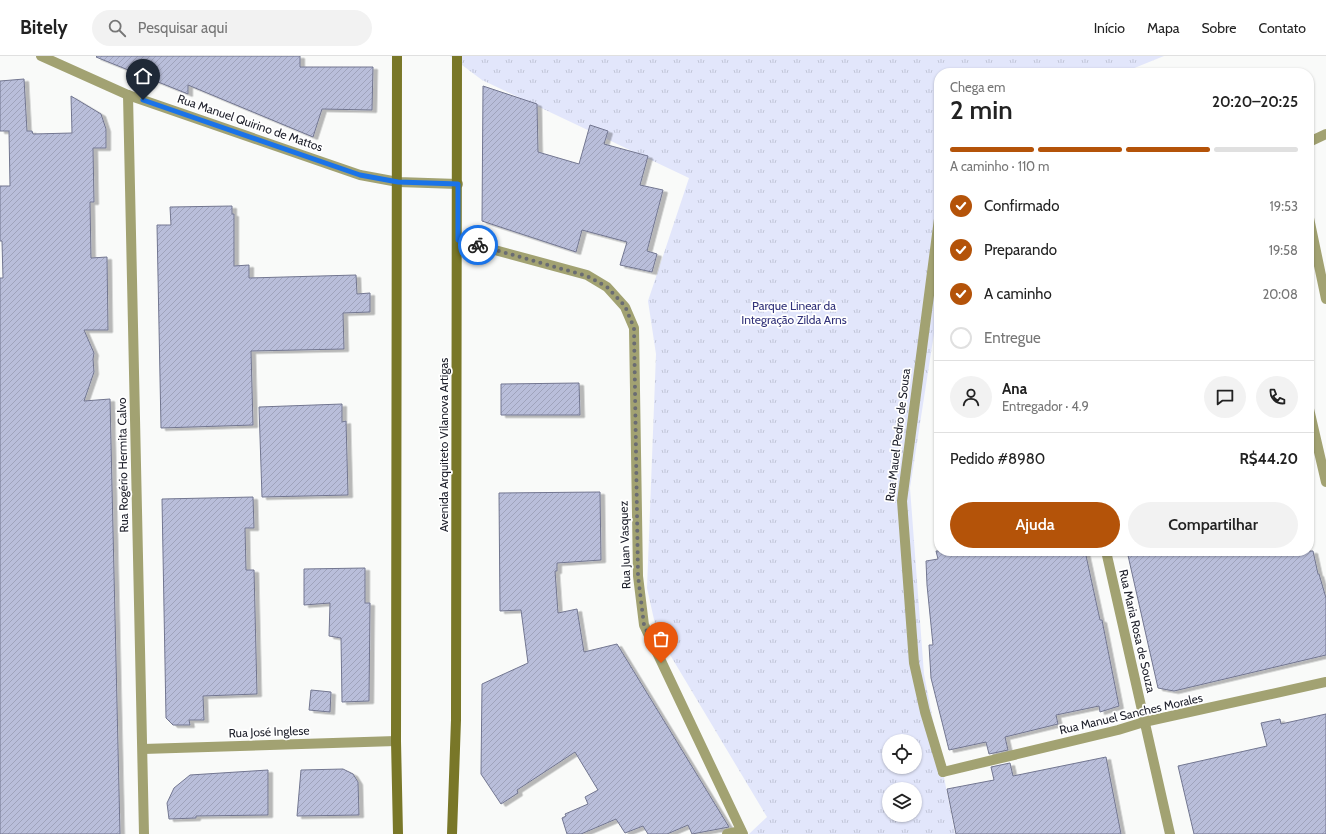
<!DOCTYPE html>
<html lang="pt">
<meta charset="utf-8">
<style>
body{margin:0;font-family:Cabin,sans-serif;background:#f2f2f2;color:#222;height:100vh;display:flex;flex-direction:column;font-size:15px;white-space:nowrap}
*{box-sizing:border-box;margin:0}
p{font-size:13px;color:#767676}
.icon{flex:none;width:22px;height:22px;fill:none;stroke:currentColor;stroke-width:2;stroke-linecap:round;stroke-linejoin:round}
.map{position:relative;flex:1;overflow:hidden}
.panel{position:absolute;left:934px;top:12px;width:380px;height:488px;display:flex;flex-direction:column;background:#fff;border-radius:16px;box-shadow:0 1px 3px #0004}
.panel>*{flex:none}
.fabs{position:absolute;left:882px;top:678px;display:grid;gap:8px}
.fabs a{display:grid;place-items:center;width:40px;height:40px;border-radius:50%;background:#fff;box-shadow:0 1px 3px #0004;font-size:20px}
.pin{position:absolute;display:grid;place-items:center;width:34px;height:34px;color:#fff;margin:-41px -17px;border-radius:50% 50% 50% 0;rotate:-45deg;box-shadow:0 0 4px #0007}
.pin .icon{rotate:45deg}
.courier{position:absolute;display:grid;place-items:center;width:40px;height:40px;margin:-20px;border:3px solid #1a73e8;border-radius:50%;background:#fff;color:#222;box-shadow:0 1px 5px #0007}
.overview em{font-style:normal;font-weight:600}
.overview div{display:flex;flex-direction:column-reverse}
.overview{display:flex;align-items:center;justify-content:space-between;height:68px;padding:0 16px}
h1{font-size:26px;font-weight:600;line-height:30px}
.bar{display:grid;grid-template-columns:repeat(4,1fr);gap:6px 4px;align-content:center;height:48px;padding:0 16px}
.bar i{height:5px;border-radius:3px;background:#e0e0e0}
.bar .on{background:#b45309}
.bar p{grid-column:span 4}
.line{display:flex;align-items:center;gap:10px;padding:0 16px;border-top:1px solid #e0e0e0}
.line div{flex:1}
.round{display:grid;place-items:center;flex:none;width:42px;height:42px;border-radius:21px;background:#f2f2f2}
ol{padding:0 16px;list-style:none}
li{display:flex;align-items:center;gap:12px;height:44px}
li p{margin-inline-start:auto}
li .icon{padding:4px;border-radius:50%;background:#b45309;color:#fff;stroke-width:4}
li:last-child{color:#767676}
li i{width:22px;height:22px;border:2px solid #e0e0e0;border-radius:50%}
.primary-button{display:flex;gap:8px;margin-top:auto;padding:8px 16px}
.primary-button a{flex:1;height:46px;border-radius:24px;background:#b45309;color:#fff;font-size:16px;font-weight:600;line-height:46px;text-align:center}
.primary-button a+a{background:#f2f2f2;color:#222}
header{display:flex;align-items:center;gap:24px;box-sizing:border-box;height:56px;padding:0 20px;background:#fff;border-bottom:1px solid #e0e0e0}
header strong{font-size:19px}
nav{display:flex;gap:22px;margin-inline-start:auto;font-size:14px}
.search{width:280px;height:36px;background:#f2f2f2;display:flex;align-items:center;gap:10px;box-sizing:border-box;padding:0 14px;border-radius:22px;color:#767676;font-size:15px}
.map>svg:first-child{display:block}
.park{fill:url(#park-tufts);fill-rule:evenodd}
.building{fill:url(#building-hatch);stroke:#727690;filter:url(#shadow)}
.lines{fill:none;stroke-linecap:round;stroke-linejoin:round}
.service{stroke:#a2a272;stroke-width:10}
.pedestrian{stroke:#a2a272;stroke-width:10}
.minor{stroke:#a2a272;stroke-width:10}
.secondary{stroke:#797728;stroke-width:10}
.done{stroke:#6a6c72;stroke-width:4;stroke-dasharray:0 7.2}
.route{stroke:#1a73e8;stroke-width:5}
.labels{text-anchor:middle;stroke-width:3.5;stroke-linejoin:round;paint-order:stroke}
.street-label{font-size:12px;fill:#1d1f2a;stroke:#fff}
.park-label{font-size:12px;fill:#32337a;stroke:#fff}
</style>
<header>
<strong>Bitely</strong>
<div class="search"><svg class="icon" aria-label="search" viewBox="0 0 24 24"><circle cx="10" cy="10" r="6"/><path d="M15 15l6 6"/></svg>Pesquisar aqui</div>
<nav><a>Início</a><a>Mapa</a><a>Sobre</a><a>Contato</a></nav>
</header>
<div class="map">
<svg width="1326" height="778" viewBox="0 0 1326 778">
<defs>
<pattern id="park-tufts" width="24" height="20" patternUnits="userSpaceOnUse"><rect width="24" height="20" fill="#e2e6fb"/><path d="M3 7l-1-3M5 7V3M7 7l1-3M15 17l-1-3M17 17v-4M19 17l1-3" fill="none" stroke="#c1c5d7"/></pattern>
<pattern id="building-hatch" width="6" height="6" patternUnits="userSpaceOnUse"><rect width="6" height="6" fill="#b9beda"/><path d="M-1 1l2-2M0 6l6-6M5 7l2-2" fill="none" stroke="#9fa3bb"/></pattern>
<filter id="shadow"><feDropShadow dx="4.5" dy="2.5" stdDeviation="0" flood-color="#0004"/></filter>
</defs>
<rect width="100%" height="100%" fill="#f9faf9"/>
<path class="park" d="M450,0H1164L1122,17H939V203L935,271L910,432L924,618L955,778H749L767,761L657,577L647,532L656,298L648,245L689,122L482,24ZM889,685H915V711H889ZM889,733H915V759H889Z"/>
<g class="building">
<polygon points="97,0 300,0 300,11 373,11 372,54 322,53 313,81 188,29 188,38 96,1"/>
<polygon points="24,23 27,75 32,75 33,78 72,77 71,40 101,58 106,73 106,92 93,92 94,146 90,146 91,202 107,201 108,274 84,274 94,297 93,303 94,316 84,345 110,343 120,778 0,778 0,222 3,222 2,185 0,185 0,130 10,130 9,75 0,75 0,25"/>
<polygon points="483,30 537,48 538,96 579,108 590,69 608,75 604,88 648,100 640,129 663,134 647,195 657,198 652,216 620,209 627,186 582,174 576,196 482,165"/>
<polygon points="232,150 232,158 234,158 234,210 249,209 249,222 356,219 357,238 370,237 370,256 343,257 344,293 251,295 253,369 161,372 157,169 171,169 170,151"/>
<polygon points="579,327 580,359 501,359 501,328"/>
<polygon points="342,348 342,366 346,365 348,439 262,441 259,351"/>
<polygon points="600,436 601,504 557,507 557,515 555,515 558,557 577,553 584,596 617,588 729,771 692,778 688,769 667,778 648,778 643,770 625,777 616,763 581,778 567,778 562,762 566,760 565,758 588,748 585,741 598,734 575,696 517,734 518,737 501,748 481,718 482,628 528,607 521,554 500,555 499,437"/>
<polygon points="253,441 254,472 245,472 246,514 254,514 257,638 203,640 204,664 189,664 190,669 173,669 166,662 162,443"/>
<polygon points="936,495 1085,495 1100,564 1102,564 1119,650 1100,656 1099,650 1056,659 1058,668 1005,681 1008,694 989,698 986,686 949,694 931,622 929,589 933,589 927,529 926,505 938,503"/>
<polygon points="1127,495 1313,495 1318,518 1319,518 1326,542 1326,599 1174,635 1158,632"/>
<polygon points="365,512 365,547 370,547 369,645 342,646 341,582 329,580 330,547 304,549 304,513"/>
<polygon points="311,634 331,636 330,656 309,654"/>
<polygon points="1326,658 1326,778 1194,778 1178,710 1267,690 1261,667 1280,663 1281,668"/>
<polygon points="1106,701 1121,778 956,778 947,733 994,724 991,711 1010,707 1013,720"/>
<polygon points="343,713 353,718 358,726 359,759 297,760 301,714"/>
<polygon points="268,714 268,759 196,760 196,762 169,763 167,747 174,732 190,719"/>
</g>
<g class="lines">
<polyline class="service" points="727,778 741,775"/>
<polyline class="pedestrian" points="939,163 902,445 914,607 925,656 943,716"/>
<g class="minor">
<polyline points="41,0 128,39 360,119 398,126 458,128"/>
<polyline points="128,39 144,778"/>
<polyline points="1309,86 1326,78"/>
<polyline points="1309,162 1326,243"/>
<polyline points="458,184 587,219 607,231 625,251 634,272 638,520 644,569 743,778"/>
<polyline points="1309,353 1326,426"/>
<polyline points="1106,495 1170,778"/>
<polyline points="143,693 396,685"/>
<polyline points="943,716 1118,674 1144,666 1326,626"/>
</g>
<g class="secondary">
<polyline points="397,0 396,685 398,778"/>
<polyline points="452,778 456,664 457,0"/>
</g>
</g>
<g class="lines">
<polyline class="done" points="478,189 587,220 607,231 625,250 634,272 638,520 644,569 661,607"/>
<polyline class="route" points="143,44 360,119 398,126 458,128 458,184 478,189"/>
</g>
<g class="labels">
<g class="street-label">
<text transform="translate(250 67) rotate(19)" y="4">Rua Manuel Quirino de Mattos</text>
<text transform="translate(898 379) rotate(-83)" y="4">Rua Mauel Pedro de Sousa</text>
<text transform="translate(444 389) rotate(-90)" y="4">Avenida Arquiteto Vilanova Artigas</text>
<text transform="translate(123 409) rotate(-91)" y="4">Rua Rogério Hermita Calvo</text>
<text transform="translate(625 489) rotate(-92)" y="4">Rua Juan Vasquez</text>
<text transform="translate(1137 575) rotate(77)" y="4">Rua Maria Rosa de Souza</text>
<text transform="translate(1131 658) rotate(-13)" y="4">Rua Manuel Sanches Morales</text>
<text transform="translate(269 676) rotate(-2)" y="4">Rua José Inglese</text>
</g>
<g class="park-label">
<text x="794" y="254">Parque Linear da<tspan x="794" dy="14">Integração Zilda Arns</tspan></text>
</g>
</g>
</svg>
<div class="fabs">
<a><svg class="icon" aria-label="locate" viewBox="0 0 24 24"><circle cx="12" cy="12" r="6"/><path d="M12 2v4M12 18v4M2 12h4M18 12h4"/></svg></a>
<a><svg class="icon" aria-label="layers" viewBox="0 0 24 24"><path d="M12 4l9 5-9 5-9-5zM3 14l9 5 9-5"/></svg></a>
</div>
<div class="pin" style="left:661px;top:607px;background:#ea580c"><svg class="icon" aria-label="bag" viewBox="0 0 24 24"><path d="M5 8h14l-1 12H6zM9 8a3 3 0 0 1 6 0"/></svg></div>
<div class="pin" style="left:143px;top:44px;background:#1f2937"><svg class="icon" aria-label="home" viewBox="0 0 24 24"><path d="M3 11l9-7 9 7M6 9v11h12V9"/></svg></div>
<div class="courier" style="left:478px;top:189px"><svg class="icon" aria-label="bike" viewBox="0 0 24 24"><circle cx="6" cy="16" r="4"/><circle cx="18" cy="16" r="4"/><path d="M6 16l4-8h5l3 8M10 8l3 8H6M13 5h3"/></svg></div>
<section class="panel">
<div class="overview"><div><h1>2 min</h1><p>Chega em</p></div><em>20:20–20:25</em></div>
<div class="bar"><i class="on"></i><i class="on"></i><i class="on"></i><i></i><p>A caminho · 110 m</p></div>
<ol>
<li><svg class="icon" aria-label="check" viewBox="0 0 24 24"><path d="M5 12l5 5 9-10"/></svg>Confirmado<p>19:53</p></li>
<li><svg class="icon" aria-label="check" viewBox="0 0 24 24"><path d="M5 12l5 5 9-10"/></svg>Preparando<p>19:58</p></li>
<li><svg class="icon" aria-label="check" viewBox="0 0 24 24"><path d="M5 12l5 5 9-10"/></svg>A caminho<p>20:08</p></li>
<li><i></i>Entregue</li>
</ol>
<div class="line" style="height:72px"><a class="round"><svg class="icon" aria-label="person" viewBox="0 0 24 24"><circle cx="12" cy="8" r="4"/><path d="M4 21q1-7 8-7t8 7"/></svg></a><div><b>Ana</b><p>Entregador · 4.9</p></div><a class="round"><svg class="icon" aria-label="chat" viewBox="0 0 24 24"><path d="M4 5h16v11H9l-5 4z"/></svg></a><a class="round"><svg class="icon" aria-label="phone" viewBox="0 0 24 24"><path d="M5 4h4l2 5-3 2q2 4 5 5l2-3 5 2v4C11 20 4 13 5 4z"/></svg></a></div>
<div class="line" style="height:52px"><div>Pedido #8980</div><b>R$44.20</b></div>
<div class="primary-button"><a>Ajuda</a><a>Compartilhar</a></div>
</section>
</div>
